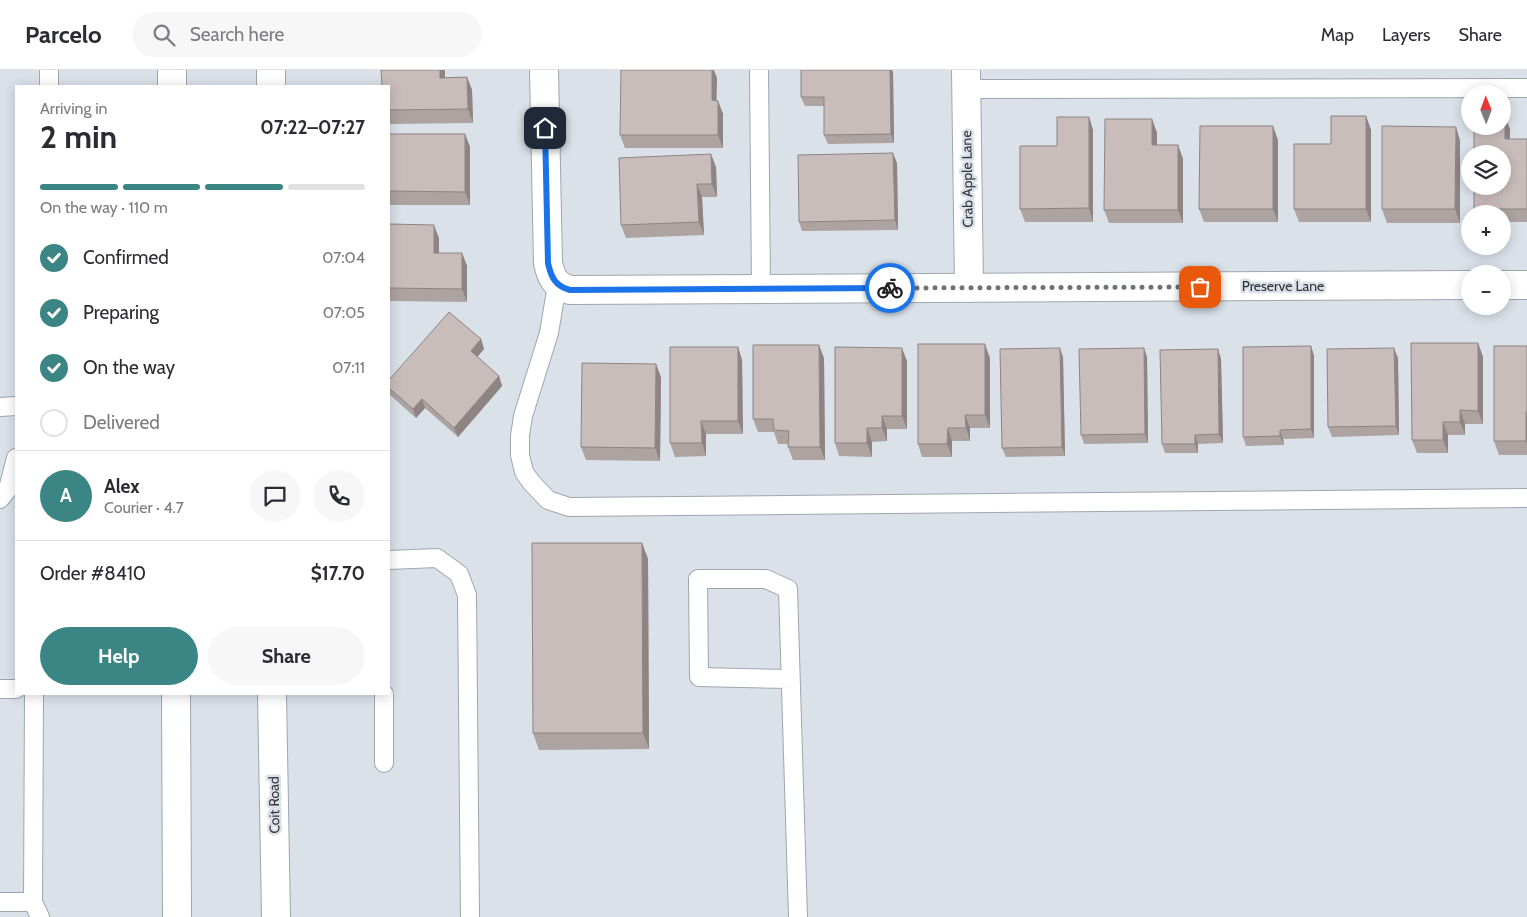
<!DOCTYPE html>
<meta charset="utf-8">
<style>
body{margin:0;font-family:Cabin,sans-serif;background:#f7f7f7;color:#2b2b33;height:100vh;display:flex;flex-direction:column;font-size:19px;white-space:nowrap}
*{box-sizing:border-box;margin:0}
p{font-size:16px;color:#7c7c81}
.icon{flex:none;width:28px;height:28px;fill:none;stroke:currentColor;stroke-width:2;stroke-linecap:round;stroke-linejoin:round}
.map{position:relative;flex:1;overflow:hidden}
.side{position:absolute;left:15px;top:15px;width:375px;height:610px;display:flex;flex-direction:column;background:#fff;border-radius:0px;box-shadow:0 2px 12px #0003}
.side>*{flex:none}
.needle{width:32px;rotate:359deg}
.fabs{position:absolute;left:1461px;top:15px;display:grid;gap:10px}
.fabs a{display:grid;place-items:center;width:50px;height:50px;border-radius:50%;background:#fff;box-shadow:0 2px 12px #0003;font-size:25px}
.pin{position:absolute;display:grid;place-items:center;width:42px;height:42px;color:#fff;margin:-21px;border-radius:10px;box-shadow:0 2px 8px #0006}
.courier{position:absolute;display:grid;place-items:center;width:50px;height:50px;margin:-25px;border:4px solid #1a73e8;border-radius:50%;background:#fff;color:#222;box-shadow:0 1px 6px #0007}
.overview em{font-style:normal;font-weight:700}
.overview div{display:flex;flex-direction:column-reverse}
.overview{display:flex;align-items:center;justify-content:space-between;height:85px;padding:0 25px}
h1{font-size:32px;font-weight:700;line-height:38px}
.bar{display:grid;grid-template-columns:repeat(4,1fr);gap:8px 5px;align-content:center;height:60px;padding:0 25px}
.bar i{height:6px;border-radius:4px;background:#e1e1e2}
.bar .selected{background:#3c8585}
.bar p{grid-column:span 4}
.line{display:flex;align-items:center;gap:12px;padding:0 25px;border-top:1px solid #e1e1e2}
.line div{flex:1}
.round{display:grid;place-items:center;flex:none;width:52px;height:52px;border-radius:26px;background:#f7f7f7}
ol{padding:0 25px;list-style:none}
li{display:flex;align-items:center;gap:15px;height:55px}
li p{margin-inline-start:auto}
li .icon{padding:5px;border-radius:50%;background:#3c8585;color:#fff;stroke-width:4}
li:last-child{color:#7c7c81}
li i{width:28px;height:28px;border:2px solid #e1e1e2;border-radius:50%}
.action{display:flex;gap:10px;margin-top:auto;padding:10px 25px}
.action a{flex:1;height:58px;border-radius:30px;background:#3c8585;color:#fff;font-size:20px;font-weight:700;line-height:58px;text-align:center}
.action a+a{background:#f7f7f7;color:#2b2b33}
header{display:flex;align-items:center;gap:30px;box-sizing:border-box;height:70px;padding:0 25px;background:#fff;border-bottom:1px solid #e1e1e2}
header strong{font-size:24px}
nav{display:flex;gap:28px;margin-inline-start:auto;font-size:18px}
.search{width:350px;height:45px;background:#f7f7f7;display:flex;align-items:center;gap:12px;box-sizing:border-box;padding:0 18px;border-radius:28px;color:#7c7c81;font-size:19px}
.map>svg:first-child{display:block}
.lines{fill:none;stroke-linecap:round;stroke-linejoin:round}
.service-casing{stroke:#9fa6ae;stroke-width:20}
.minor-casing{stroke:#9fa6ae;stroke-width:30}
.secondary-casing{stroke:#9fa6ae;stroke-width:30}
.service{stroke:#fff;stroke-width:18}
.minor{stroke:#fff;stroke-width:28}
.secondary{stroke:#fff;stroke-width:28}
.wall{fill:#ada3a1}
.shaded-wall{fill:#8d8483}
.building{fill:#c9bdbb;stroke:#8d8483}
.done{stroke:#6e7277;stroke-width:5;stroke-dasharray:0 9}
.route{stroke:#1a73e8;stroke-width:6}
.labels{text-anchor:middle;stroke-width:5;stroke-linejoin:round;paint-order:stroke}
.street-label{font-size:14px;fill:#343639;stroke:#dae1e9}
</style>
<header>
<strong>Parcelo</strong>
<div class="search"><svg class="icon" aria-label="search" viewBox="0 0 24 24"><circle cx="10" cy="10" r="6"/><path d="M15 15l6 6"/></svg>Search here</div>
<nav><a>Map</a><a>Layers</a><a>Share</a></nav>
</header>
<div class="map">
<svg width="1527" height="847" viewBox="0 0 1527 847">
<rect width="100%" height="100%" fill="#dae1e9"/>
<g class="lines">
<g class="service-casing">
<g id="service">
<polyline points="49,0 49,16"/>
<polyline points="759,0 761,219"/>
<polyline points="966,19 1527,18"/>
<polyline points="557,215 549,263 523,346 520,366 520,385 524,402 531,412 548,430 569,437 1527,428"/>
<polyline points="0,337 16,336"/>
<polyline points="0,429 8,419 16,388"/>
<polyline points="389,490 437,488 459,504 467,525 470,847"/>
<polyline points="790,609 699,607 698,509 766,509 788,519 798,847"/>
<polyline points="0,619 16,619"/>
<polyline points="384,624 384,693"/>
<polyline points="0,832 33,832 40,847"/>
<polyline points="33,832 34,624"/>
</g>
</g>
<g class="minor-casing">
<g id="minor">
<path d="M544,0L548,193C551,207 555,216 570,220L1470,215"/>
<polyline points="966,0 969,218"/>
<polyline points="1502,215 1527,215"/>
</g>
</g>
<g class="secondary-casing">
<g id="secondary">
<polyline points="172,0 172,16"/>
<polyline points="271,16 271,0"/>
<polyline points="176,624 177,847"/>
<polyline points="272,624 276,847"/>
</g>
</g>
<use href="#service" class="service"/>
<use href="#minor" class="minor"/>
<use href="#secondary" class="secondary"/>
</g>
<g class="wall">
<polygon points="893,2 894,73 828,74 824,65 824,36 805,36 801,27"/>
<polygon points="445,7 467,7 472,20 473,53 389,54 389,16"/>
<polygon points="717,8 716,30 718,31 723,44 723,78 625,78 620,65"/>
<polygon points="1366,46 1371,60 1371,152 1299,152 1294,139 1331,74"/>
<polygon points="1089,47 1093,60 1093,152 1025,152 1020,139 1057,76"/>
<polygon points="1152,49 1157,63 1157,75 1178,75 1183,89 1183,153 1109,153 1104,140"/>
<polygon points="1510,59 1510,69 1527,69 1527,152 1502,152 1502,144 1476,144 1474,139"/>
<polygon points="389,64 465,64 470,77 470,135 389,135"/>
<polygon points="1278,70 1278,152 1204,152 1199,139"/>
<polygon points="1460,70 1460,153 1387,153 1382,139"/>
<polygon points="897,93 898,160 802,161 799,152"/>
<polygon points="716,97 717,127 702,127 704,165 626,168 621,155"/>
<polygon points="389,154 439,168 439,183 462,183 467,196 467,232 389,231"/>
<polygon points="481,269 484,279 477,287 499,306 502,316 458,367 425,338 416,348 389,324 389,310"/>
<polygon points="1478,273 1483,287 1483,354 1465,354 1465,365 1448,365 1448,383 1417,383 1412,370"/>
<polygon points="1311,276 1314,286 1314,368 1283,369 1284,375 1246,376 1243,367"/>
<polygon points="1527,276 1527,385 1499,385 1494,371"/>
<polygon points="738,277 742,290 743,364 706,364 706,386 675,387 670,373"/>
<polygon points="1218,279 1221,289 1223,373 1198,374 1198,383 1165,383 1162,374"/>
<polygon points="1063,287 1065,386 1006,387 1002,378"/>
<polygon points="1147,287 1148,373 1084,374 1081,365"/>
<polygon points="824,288 825,390 793,390 788,377 788,374 778,374 774,362 758,362 753,349"/>
<polygon points="990,288 990,358 970,358 970,371 952,371 952,387 922,387 918,374"/>
<polygon points="1398,288 1399,365 1332,367 1328,357"/>
<polygon points="907,291 907,359 887,359 887,371 872,372 872,387 839,386 835,373"/>
<polygon points="661,307 660,391 586,390 581,377"/>
<polygon points="642,473 648,489 649,679 539,680 533,663"/>
</g>
<g class="shaded-wall">
<polygon points="440,0 445,0 445,21 440,8"/>
<polygon points="712,0 714,0 717,8 716,44 712,30"/>
<polygon points="890,0 892,0 893,2 894,73 891,64"/>
<polygon points="467,7 472,20 473,53 468,39"/>
<polygon points="718,31 723,44 723,78 718,65"/>
<polygon points="1366,46 1371,60 1371,152 1366,139"/>
<polygon points="1505,46 1510,59 1510,83 1505,69"/>
<polygon points="1089,47 1093,60 1093,152 1089,138"/>
<polygon points="1152,49 1157,63 1157,89 1152,75"/>
<polygon points="1273,56 1278,70 1278,152 1273,139"/>
<polygon points="1456,57 1460,70 1460,153 1455,139"/>
<polygon points="465,64 470,77 470,135 465,122"/>
<polygon points="1178,75 1183,89 1183,153 1178,140"/>
<polygon points="893,83 897,93 898,160 895,150"/>
<polygon points="711,84 716,97 717,127 712,114"/>
<polygon points="697,114 702,127 704,165 699,152"/>
<polygon points="434,155 439,168 439,196 434,183"/>
<polygon points="462,183 467,196 467,232 462,219"/>
<polygon points="481,269 484,279 474,291 471,281"/>
<polygon points="1478,273 1483,287 1483,354 1478,341"/>
<polygon points="985,274 990,288 990,358 985,345"/>
<polygon points="819,275 824,288 825,390 820,377"/>
<polygon points="1311,276 1314,286 1314,368 1311,359"/>
<polygon points="738,277 742,290 743,364 738,351"/>
<polygon points="902,278 907,291 907,359 902,346"/>
<polygon points="1060,278 1063,287 1065,386 1062,377"/>
<polygon points="1144,278 1147,287 1148,373 1145,364"/>
<polygon points="1394,278 1398,288 1399,365 1396,356"/>
<polygon points="1218,279 1221,289 1223,373 1219,364"/>
<polygon points="656,294 661,307 660,391 655,378"/>
<polygon points="499,306 502,316 458,367 454,358"/>
<polygon points="422,329 425,338 416,348 413,339"/>
<polygon points="1460,340 1465,354 1465,365 1460,352"/>
<polygon points="1526,342 1527,346 1527,375 1526,371"/>
<polygon points="965,345 970,358 970,371 966,358"/>
<polygon points="882,346 887,359 887,371 882,358"/>
<polygon points="701,351 706,364 706,386 702,373"/>
<polygon points="1443,352 1448,365 1448,383 1443,370"/>
<polygon points="867,358 872,372 872,387 867,373"/>
<polygon points="948,358 952,371 952,387 947,374"/>
<polygon points="1280,360 1283,369 1284,375 1280,366"/>
<polygon points="1195,365 1198,374 1198,383 1195,374"/>
<polygon points="642,473 648,489 649,679 643,663"/>
</g>
<g class="building">
<polygon points="381,0 440,0 440,8 467,7 468,39 389,40 389,16 382,16"/>
<polygon points="621,0 712,0 712,30 718,31 718,65 620,65"/>
<polygon points="801,0 890,0 891,64 824,65 824,27 801,27"/>
<polygon points="1331,46 1366,46 1366,139 1294,139 1294,74 1331,74"/>
<polygon points="1502,46 1505,46 1505,69 1527,69 1527,139 1474,139 1474,116 1502,116 1502,84 1474,84 1474,56 1502,56"/>
<polygon points="1057,47 1089,47 1089,138 1020,139 1020,76 1057,76"/>
<polygon points="1105,49 1152,49 1152,75 1178,75 1178,140 1104,140"/>
<polygon points="1200,56 1273,56 1273,139 1199,139"/>
<polygon points="1382,56 1456,57 1455,139 1382,139"/>
<polygon points="389,64 465,64 465,122 389,121"/>
<polygon points="893,83 895,150 799,152 798,85"/>
<polygon points="711,84 712,114 697,114 699,152 621,155 619,88"/>
<polygon points="389,154 434,155 434,183 462,183 462,219 389,218"/>
<polygon points="449,242 481,269 471,281 499,306 454,358 422,329 413,339 389,318 389,310"/>
<polygon points="1411,273 1478,273 1478,341 1460,340 1460,352 1443,352 1443,370 1412,370"/>
<polygon points="918,274 985,274 985,345 965,345 966,358 948,358 947,374 918,374"/>
<polygon points="753,275 819,275 820,377 788,377 789,361 774,360 773,349 753,349"/>
<polygon points="1311,276 1311,359 1280,360 1280,366 1243,367 1243,277"/>
<polygon points="1494,276 1527,276 1527,342 1526,342 1526,371 1494,371"/>
<polygon points="670,277 738,277 738,351 701,351 702,373 670,373"/>
<polygon points="835,277 902,278 902,346 882,346 882,358 867,358 867,373 835,373"/>
<polygon points="1060,278 1062,377 1002,378 1000,279"/>
<polygon points="1144,278 1145,364 1081,365 1079,279"/>
<polygon points="1394,278 1396,356 1328,357 1327,279"/>
<polygon points="1218,279 1219,364 1195,365 1195,374 1162,374 1160,280"/>
<polygon points="582,293 656,294 655,378 581,377"/>
<polygon points="532,473 642,473 643,663 533,663"/>
</g>
<g class="lines">
<polyline class="done" points="890,218 1200,217"/>
<path class="route" d="M545,58L548,193C551,207 555,216 570,220L890,218"/>
</g>
<g class="labels">
<g class="street-label">
<text transform="translate(967 109) rotate(-91)" y="5">Crab Apple Lane</text>
<text x="1283" y="221">Preserve Lane</text>
<text transform="translate(274 735) rotate(-91)" y="5">Coit Road</text>
</g>
</g>
</svg>
<div class="fabs">
<a><svg class="needle" viewBox="-14 -14 28 28"><path d="M0-13l5 13h-10z" fill="#e53935"/><path d="M0 13l5-13h-10z" fill="#7c7c81"/></svg></a>
<a><svg class="icon" aria-label="layers" viewBox="0 0 24 24"><path d="M12 4l9 5-9 5-9-5zM3 14l9 5 9-5"/></svg></a>
<a>+</a>
<a>−</a>
</div>
<div class="pin" style="left:1200px;top:217px;background:#ea580c"><svg class="icon" aria-label="bag" viewBox="0 0 24 24"><path d="M5 8h14l-1 12H6zM9 8a3 3 0 0 1 6 0"/></svg></div>
<div class="pin" style="left:545px;top:58px;background:#1f2937"><svg class="icon" aria-label="home" viewBox="0 0 24 24"><path d="M3 11l9-7 9 7M6 9v11h12V9"/></svg></div>
<div class="courier" style="left:890px;top:218px"><svg class="icon" aria-label="bike" viewBox="0 0 24 24"><circle cx="6" cy="16" r="4"/><circle cx="18" cy="16" r="4"/><path d="M6 16l4-8h5l3 8M10 8l3 8H6M13 5h3"/></svg></div>
<section class="side">
<div class="overview"><div><h1>2 min</h1><p>Arriving in</p></div><em>07:22–07:27</em></div>
<div class="bar"><i class="selected"></i><i class="selected"></i><i class="selected"></i><i></i><p>On the way · 110 m</p></div>
<ol>
<li><svg class="icon" aria-label="check" viewBox="0 0 24 24"><path d="M5 12l5 5 9-10"/></svg>Confirmed<p>07:04</p></li>
<li><svg class="icon" aria-label="check" viewBox="0 0 24 24"><path d="M5 12l5 5 9-10"/></svg>Preparing<p>07:05</p></li>
<li><svg class="icon" aria-label="check" viewBox="0 0 24 24"><path d="M5 12l5 5 9-10"/></svg>On the way<p>07:11</p></li>
<li><i></i>Delivered</li>
</ol>
<div class="line" style="height:90px"><b class="round" style="background:#3c8585;color:#fff">A</b><div><b>Alex</b><p>Courier · 4.7</p></div><a class="round"><svg class="icon" aria-label="chat" viewBox="0 0 24 24"><path d="M4 5h16v11H9l-5 4z"/></svg></a><a class="round"><svg class="icon" aria-label="phone" viewBox="0 0 24 24"><path d="M5 4h4l2 5-3 2q2 4 5 5l2-3 5 2v4C11 20 4 13 5 4z"/></svg></a></div>
<div class="line" style="height:65px"><div>Order #8410</div><b>$17.70</b></div>
<div class="action"><a>Help</a><a>Share</a></div>
</section>
</div>
